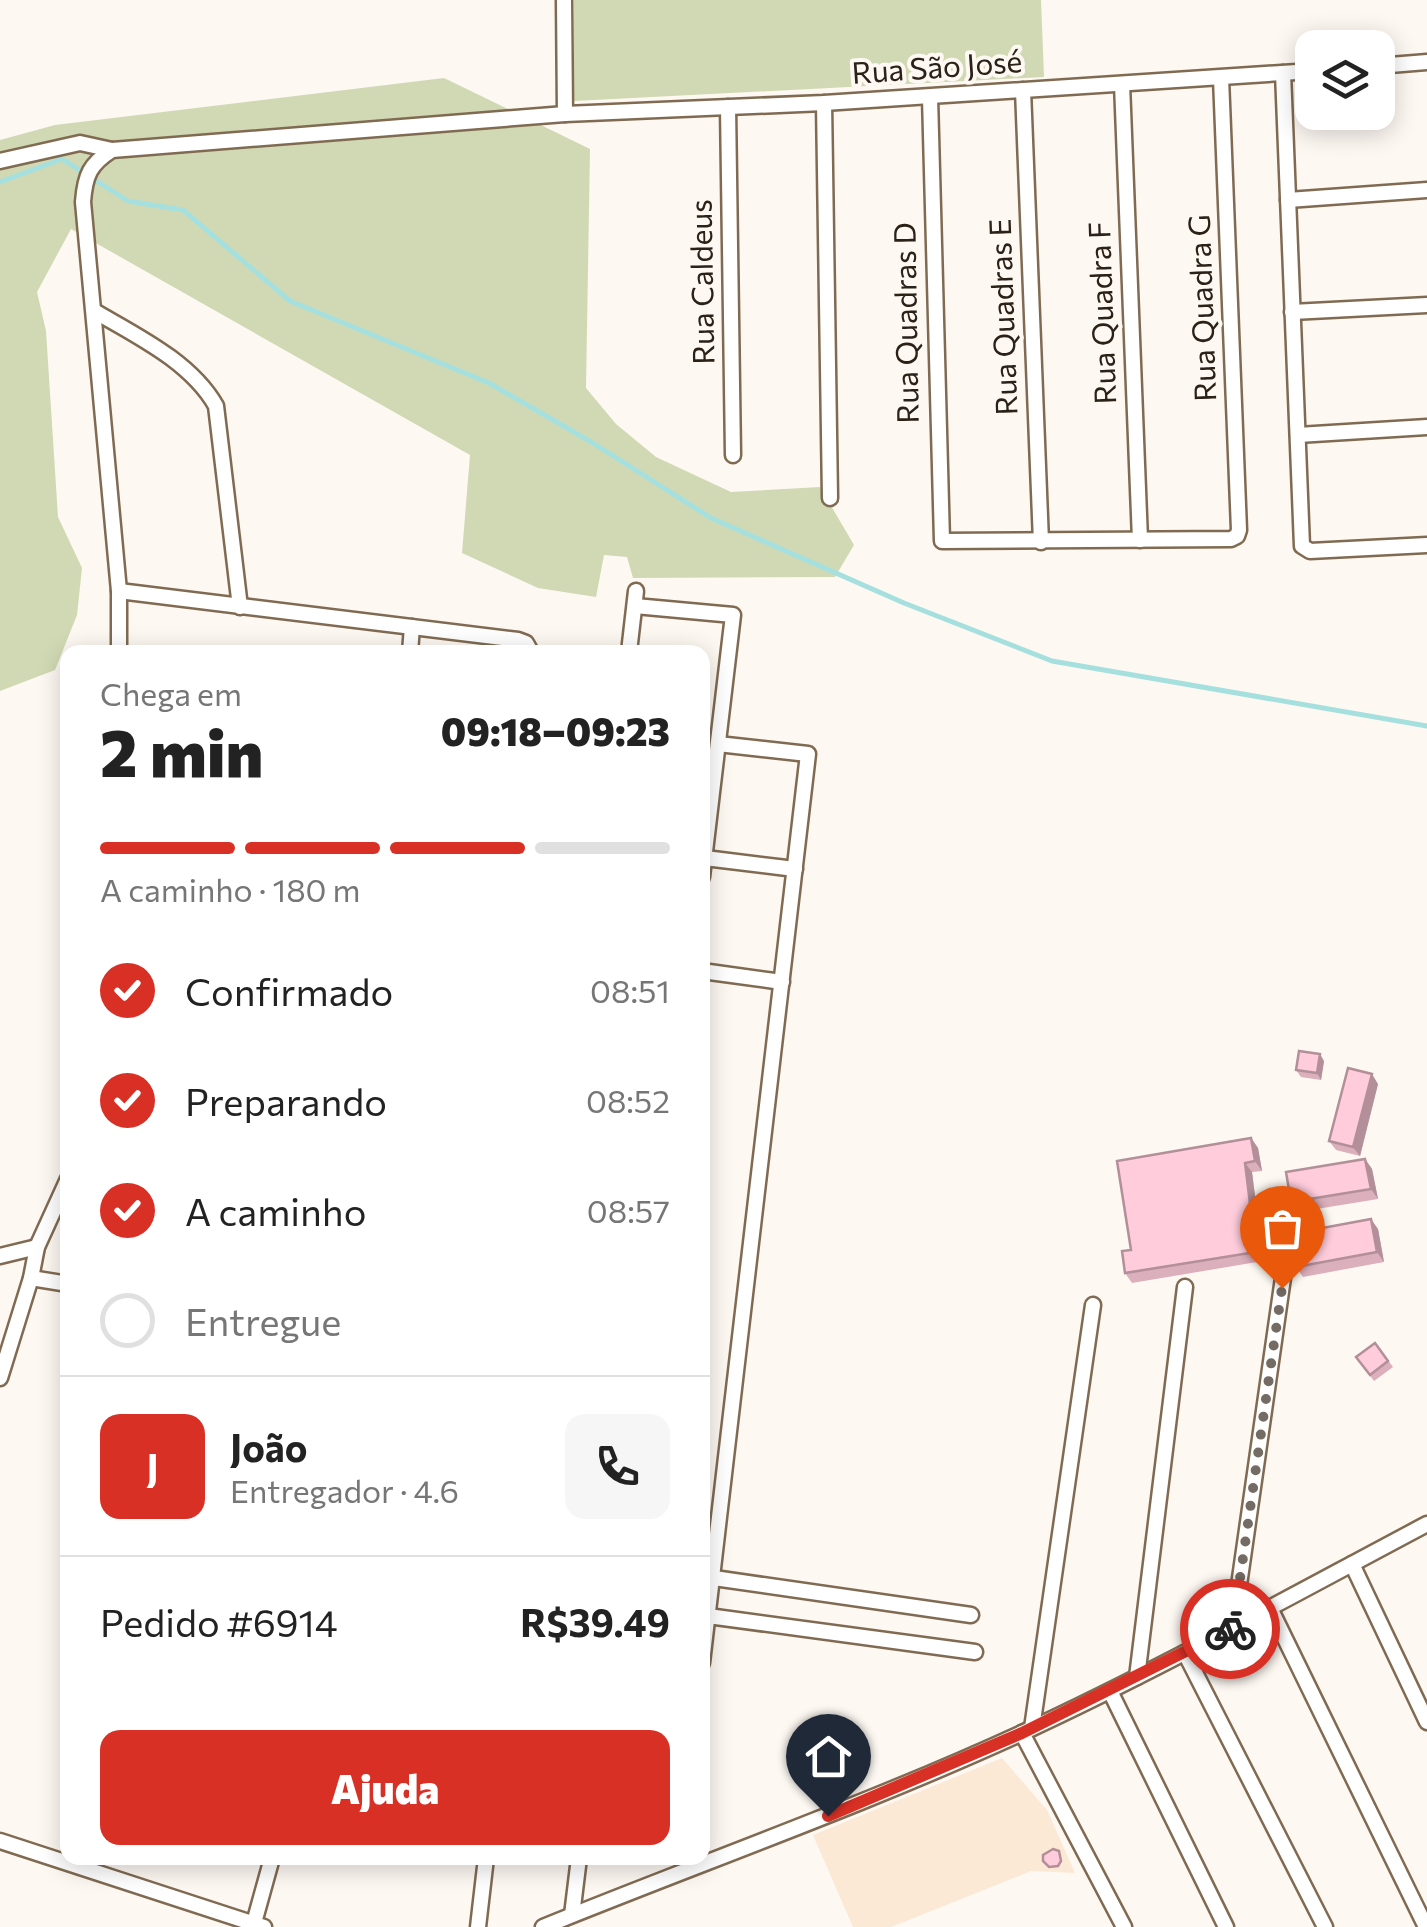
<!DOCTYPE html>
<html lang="pt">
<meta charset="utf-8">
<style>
body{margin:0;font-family:Commissioner,sans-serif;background:#f6f6f6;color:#222;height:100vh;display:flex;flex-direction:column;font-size:38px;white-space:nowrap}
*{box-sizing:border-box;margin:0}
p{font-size:32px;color:#767676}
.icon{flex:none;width:55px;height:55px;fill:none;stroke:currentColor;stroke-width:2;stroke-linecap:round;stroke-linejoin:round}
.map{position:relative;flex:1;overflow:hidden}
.drawer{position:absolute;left:60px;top:645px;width:650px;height:1220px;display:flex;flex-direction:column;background:#fff;border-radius:20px;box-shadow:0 5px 25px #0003}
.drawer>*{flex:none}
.controls{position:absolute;left:1295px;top:30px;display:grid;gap:20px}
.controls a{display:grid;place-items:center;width:100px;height:100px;border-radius:20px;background:#fff;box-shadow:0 5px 25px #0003;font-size:50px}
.pin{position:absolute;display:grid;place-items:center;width:85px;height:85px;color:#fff;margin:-102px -42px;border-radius:50% 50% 50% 0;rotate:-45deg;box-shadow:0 0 10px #0007}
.pin .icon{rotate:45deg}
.courier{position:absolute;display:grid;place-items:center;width:100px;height:100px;margin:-50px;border:8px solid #d93025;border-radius:50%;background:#fff;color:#222;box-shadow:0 2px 12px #0007}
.summary em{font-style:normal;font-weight:800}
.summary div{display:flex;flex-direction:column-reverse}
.summary{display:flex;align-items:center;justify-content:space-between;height:170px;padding:0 40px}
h1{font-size:65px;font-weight:800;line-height:75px}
.bar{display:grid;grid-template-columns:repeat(4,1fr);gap:15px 10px;align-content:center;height:120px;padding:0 40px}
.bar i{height:12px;border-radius:8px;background:#e0e0e0}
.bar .current{background:#d93025}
.bar p{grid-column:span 4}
.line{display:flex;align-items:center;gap:25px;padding:0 40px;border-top:2px solid #e0e0e0}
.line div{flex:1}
.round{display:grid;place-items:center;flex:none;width:105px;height:105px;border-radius:20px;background:#f6f6f6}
ol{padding:0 40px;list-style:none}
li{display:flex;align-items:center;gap:30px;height:110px}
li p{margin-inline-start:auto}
li .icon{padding:10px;border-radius:50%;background:#d93025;color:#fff;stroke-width:4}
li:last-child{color:#767676}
li i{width:55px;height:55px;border:5px solid #e0e0e0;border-radius:50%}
.button{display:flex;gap:20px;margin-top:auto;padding:20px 40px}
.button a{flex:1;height:115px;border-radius:20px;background:#d93025;color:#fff;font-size:40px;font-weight:800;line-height:115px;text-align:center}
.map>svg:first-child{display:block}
.built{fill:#fbe9d5}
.green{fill:#d1d9b4}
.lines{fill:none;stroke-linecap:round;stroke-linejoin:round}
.stream{stroke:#a5e0df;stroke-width:5}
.minor-casing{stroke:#806b52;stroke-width:19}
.minor{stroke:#fff;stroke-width:14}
.wall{fill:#dbafbc}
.shaded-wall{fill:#b28f99}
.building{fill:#ffccdb;stroke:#b28f99;stroke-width:2.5}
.done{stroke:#746c64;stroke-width:10;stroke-dasharray:0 18}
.route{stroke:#d93025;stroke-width:12}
.labels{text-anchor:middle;stroke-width:8;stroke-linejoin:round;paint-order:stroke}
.street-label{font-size:30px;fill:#2a2117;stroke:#fdf8f2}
</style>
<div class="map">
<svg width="1427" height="1927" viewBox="0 0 1427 1927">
<rect width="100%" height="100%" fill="#fdf8f2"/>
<polygon class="built" points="1002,1758 1047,1810 1075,1873 1031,1871 891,1927 853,1927 813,1835"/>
<g class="green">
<polygon points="574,0 1041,0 1044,77 574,101"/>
<polygon points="444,78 590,149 586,388 616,424 656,457 731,492 820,487 854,545 835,577 633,578 627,557 604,555 596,597 538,588 462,553 470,455 71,229 37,292 46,331 58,517 82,568 77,615 55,670 0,691 0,140 55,125"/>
</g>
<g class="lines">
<polyline class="stream" points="0,182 62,159 128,201 183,210 290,301 489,383 593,443 711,518 904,603 1052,661 1427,726"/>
<g class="minor-casing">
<g id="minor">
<polyline points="564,0 565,114"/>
<polyline points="1378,66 1427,62"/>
<polyline points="1283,73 1302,546 1310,551 1427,545"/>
<polyline points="1122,84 1140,540"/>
<polyline points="1023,90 1041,542"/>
<polyline points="930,97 942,541 1231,539 1237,536 1239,530 1221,78"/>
<polyline points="824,103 830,498"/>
<polyline points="728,107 733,455"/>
<polyline points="0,161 80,143 112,150"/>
<polyline points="1288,200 1427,190"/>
<path d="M94,311C137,336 191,362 216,406L240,607"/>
<polyline points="1292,312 1427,305"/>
<polyline points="1298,435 1427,427"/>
<polyline points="119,591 518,640 526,643 531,652"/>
<polyline points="635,606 733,615 702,877"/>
<path d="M119,652V591L83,202C85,175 90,164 112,150L565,114L824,103L1312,71"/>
<polyline points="410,652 412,627"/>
<polyline points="629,652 636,591"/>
<polyline points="705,858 795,869"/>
<polyline points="702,971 782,982"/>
<polyline points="0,1256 37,1247"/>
<polyline points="31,1278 68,1284"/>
<polyline points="0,1378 31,1278 37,1247 68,1179"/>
<polyline points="1352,1564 1427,1722"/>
<polyline points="714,1578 971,1615"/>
<polyline points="1270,1608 1426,1927"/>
<polyline points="708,1616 975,1652"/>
<polyline points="1233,1627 1287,1250"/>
<polyline points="1185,1653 1325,1927"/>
<polyline points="702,1663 808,754 718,744"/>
<polyline points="1137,1677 1185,1287"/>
<polyline points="1110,1691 1226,1927"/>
<polyline points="1032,1728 1093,1305"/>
<polyline points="1022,1733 1124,1927"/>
<polyline points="0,1841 264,1927"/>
<polyline points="572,1915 579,1858"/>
<polyline points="254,1923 272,1858"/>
<polyline points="478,1927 486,1858"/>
<path d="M543,1927C703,1862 865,1805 1022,1733C1160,1669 1293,1595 1427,1524"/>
</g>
</g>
<use href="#minor" class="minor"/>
</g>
<g class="wall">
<polygon points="1324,1061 1321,1080 1301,1077 1296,1070"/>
<polygon points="1378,1084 1360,1156 1336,1150 1329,1141"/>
<polygon points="1251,1138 1258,1148 1262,1171 1252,1172 1263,1261 1132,1283 1125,1273 1131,1250"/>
<polygon points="1365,1159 1372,1169 1378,1199 1298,1212 1291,1202"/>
<polygon points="1378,1229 1384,1262 1303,1277 1296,1267"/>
<polygon points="1375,1343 1393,1367 1374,1381 1356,1357"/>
</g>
<g class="shaded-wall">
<polygon points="1320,1054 1324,1061 1321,1080 1317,1073"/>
<polygon points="1372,1074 1378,1084 1360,1156 1353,1147"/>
<polygon points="1251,1138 1258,1148 1262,1171 1255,1161"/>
<polygon points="1365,1159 1372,1169 1378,1199 1371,1189"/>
<polygon points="1245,1163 1252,1172 1263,1261 1256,1252"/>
<polygon points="1371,1219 1378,1229 1384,1262 1377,1252"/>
</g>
<g class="building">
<polygon points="1299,1051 1320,1054 1317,1073 1296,1070"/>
<polygon points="1348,1068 1372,1074 1353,1147 1329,1141"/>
<polygon points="1251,1138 1255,1161 1245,1163 1256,1252 1125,1273 1122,1251 1131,1250 1117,1161"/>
<polygon points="1365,1159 1371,1189 1291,1202 1286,1172"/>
<polygon points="1371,1219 1377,1252 1296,1267 1290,1234"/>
<polygon points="1375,1343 1388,1361 1370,1375 1356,1357"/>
<polygon points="1053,1849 1059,1851 1061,1861 1058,1866 1049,1867 1043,1861 1043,1855"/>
</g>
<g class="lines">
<polyline class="done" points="1230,1629 1233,1627 1282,1288"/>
<polyline class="route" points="828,1816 1022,1733 1230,1629"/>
</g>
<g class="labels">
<g class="street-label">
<text transform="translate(937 68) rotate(-4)" y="10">Rua São José</text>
<text transform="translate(703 282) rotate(-91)" y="10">Rua Caldeus</text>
<text transform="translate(1203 308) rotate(-92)" y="10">Rua Quadra G</text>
<text transform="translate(1103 313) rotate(-92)" y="10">Rua Quadra F</text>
<text transform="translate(1004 317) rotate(-92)" y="10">Rua Quadras E</text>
<text transform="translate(907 323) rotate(-91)" y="10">Rua Quadras D</text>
</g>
</g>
</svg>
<div class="controls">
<a><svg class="icon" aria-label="layers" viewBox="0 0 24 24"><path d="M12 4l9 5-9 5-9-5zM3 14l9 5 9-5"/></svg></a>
</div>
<div class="pin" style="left:1282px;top:1288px;background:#ea580c"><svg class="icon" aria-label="bag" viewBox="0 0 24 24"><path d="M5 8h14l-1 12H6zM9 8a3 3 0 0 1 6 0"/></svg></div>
<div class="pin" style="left:828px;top:1816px;background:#1f2937"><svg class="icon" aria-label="home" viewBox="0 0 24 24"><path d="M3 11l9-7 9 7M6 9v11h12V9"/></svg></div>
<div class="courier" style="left:1230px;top:1629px"><svg class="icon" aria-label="bike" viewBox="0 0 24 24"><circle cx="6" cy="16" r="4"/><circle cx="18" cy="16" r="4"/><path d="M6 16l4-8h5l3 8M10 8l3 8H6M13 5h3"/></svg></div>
<section class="drawer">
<div class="summary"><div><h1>2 min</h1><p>Chega em</p></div><em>09:18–09:23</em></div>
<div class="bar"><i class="current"></i><i class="current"></i><i class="current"></i><i></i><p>A caminho · 180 m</p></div>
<ol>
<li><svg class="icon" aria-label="check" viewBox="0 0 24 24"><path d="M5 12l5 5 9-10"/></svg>Confirmado<p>08:51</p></li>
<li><svg class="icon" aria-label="check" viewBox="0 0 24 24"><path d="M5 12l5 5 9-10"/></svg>Preparando<p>08:52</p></li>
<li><svg class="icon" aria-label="check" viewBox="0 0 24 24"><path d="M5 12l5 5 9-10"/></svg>A caminho<p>08:57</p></li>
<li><i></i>Entregue</li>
</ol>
<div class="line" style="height:180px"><b class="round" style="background:#d93025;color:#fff">J</b><div><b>João</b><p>Entregador · 4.6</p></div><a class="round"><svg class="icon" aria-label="phone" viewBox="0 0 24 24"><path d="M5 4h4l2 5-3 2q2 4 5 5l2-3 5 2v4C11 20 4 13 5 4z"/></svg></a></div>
<div class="line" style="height:130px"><div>Pedido #6914</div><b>R$39.49</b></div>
<div class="button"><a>Ajuda</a></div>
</section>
</div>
